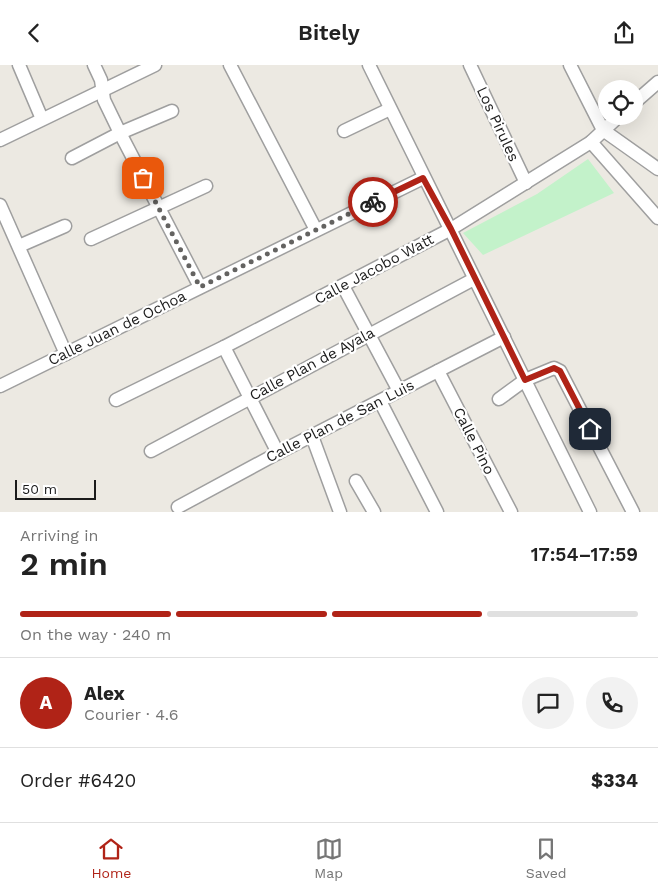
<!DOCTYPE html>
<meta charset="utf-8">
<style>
body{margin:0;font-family:"Work Sans",sans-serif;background:#f2f2f2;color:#222;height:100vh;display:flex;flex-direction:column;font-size:19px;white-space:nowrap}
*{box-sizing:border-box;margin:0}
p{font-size:16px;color:#767676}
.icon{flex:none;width:28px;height:28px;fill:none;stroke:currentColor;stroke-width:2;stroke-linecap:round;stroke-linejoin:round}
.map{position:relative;height:447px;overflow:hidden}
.drawer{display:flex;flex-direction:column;background:#fff;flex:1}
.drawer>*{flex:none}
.tools{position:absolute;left:598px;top:15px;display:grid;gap:10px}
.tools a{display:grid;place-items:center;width:45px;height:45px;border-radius:50%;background:#fff;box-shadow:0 5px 20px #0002;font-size:25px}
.scale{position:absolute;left:15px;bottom:12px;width:81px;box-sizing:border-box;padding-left:5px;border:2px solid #1b1b1b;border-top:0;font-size:14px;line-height:18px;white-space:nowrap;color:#1b1b1b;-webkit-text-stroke:4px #fff;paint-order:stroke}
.pin{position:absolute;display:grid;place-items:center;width:42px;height:42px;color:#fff;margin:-21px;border-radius:10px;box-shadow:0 2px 8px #0006}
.courier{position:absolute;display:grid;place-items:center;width:50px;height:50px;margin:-25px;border:4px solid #b02317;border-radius:50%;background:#fff;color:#222;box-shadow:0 1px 6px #0007}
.head em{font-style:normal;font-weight:600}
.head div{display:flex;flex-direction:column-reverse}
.head{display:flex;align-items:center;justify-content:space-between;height:85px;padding:0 20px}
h1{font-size:32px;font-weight:600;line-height:38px}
.bar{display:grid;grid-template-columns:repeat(4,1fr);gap:8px 5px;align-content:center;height:60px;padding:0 20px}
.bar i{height:6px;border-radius:4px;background:#e0e0e0}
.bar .current{background:#b02317}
.bar p{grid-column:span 4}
.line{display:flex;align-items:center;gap:12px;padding:0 20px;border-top:1px solid #e0e0e0}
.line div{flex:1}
.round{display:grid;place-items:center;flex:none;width:52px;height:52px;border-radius:26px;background:#f2f2f2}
header{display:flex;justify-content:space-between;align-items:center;height:65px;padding:0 20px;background:#fff;font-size:22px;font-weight:600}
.menu{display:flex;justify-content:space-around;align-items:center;height:70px;border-top:1px solid #e0e0e0;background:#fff;font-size:14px;color:#767676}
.menu a{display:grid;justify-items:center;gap:2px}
.menu .current{color:#b02317}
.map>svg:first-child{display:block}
.park{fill:#c3f2ca}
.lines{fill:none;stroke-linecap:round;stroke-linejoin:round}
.minor-casing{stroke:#9f9f9f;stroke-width:15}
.minor{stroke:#fff;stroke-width:12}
.done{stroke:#646361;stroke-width:5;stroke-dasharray:0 9}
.route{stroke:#b02317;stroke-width:6}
.labels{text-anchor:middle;stroke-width:4.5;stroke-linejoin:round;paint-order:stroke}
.street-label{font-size:15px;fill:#1b1b1b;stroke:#fff}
</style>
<header><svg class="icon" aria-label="back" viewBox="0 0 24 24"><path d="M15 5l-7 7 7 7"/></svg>Bitely<svg class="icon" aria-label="share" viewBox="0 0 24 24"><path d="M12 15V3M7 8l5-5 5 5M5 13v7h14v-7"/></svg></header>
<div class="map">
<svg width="658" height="447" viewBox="0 0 658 447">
<rect width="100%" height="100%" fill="#ece9e2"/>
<polygon class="park" points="588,94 614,128 483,190 463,168 537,129"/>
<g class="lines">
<g class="minor-casing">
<g id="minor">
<polyline points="19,0 42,54"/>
<polyline points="94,0 101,15 104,35 120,68 200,222"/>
<polyline points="230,0 316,165"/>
<polyline points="369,0 590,447"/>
<polyline points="470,0 526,118"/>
<polyline points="570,0 603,65 658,104"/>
<polyline points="634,38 658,17"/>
<polyline points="344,66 390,44"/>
<polyline points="0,75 155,0"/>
<polyline points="591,77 658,153"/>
<polyline points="72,93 120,68 172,46"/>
<polyline points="0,140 66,289"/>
<polyline points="91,174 206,121"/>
<polyline points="19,181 65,161"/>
<polyline points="343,221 399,326"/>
<polyline points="224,282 278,388"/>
<polyline points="438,306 511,447"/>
<polyline points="0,321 423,113"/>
<polyline points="499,334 525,315 554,303 560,306 633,447"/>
<polyline points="116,335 224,282 451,164 591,77 619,51"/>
<polyline points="380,336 437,447"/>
<polyline points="312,371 340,447"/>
<polyline points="151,386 474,214"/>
<polyline points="356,416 374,447"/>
<polyline points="178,442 278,388 504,272"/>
</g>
</g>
<use href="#minor" class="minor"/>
</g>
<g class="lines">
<polyline class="done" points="143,113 200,222 373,137"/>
<polyline class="route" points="373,137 423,113 451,164 525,315 554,303 560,306 590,364"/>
</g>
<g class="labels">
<g class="street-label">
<text transform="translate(498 59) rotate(65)" y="5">Los Pirules</text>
<text transform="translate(374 204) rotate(-28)" y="5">Calle Jacobo Watt</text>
<text transform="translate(117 263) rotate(-26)" y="5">Calle Juan de Ochoa</text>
<text transform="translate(312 299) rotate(-28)" y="5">Calle Plan de Ayala</text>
<text transform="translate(340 356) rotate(-27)" y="5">Calle Plan de San Luis</text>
<text transform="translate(474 376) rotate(63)" y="5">Calle Pino</text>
</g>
</g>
</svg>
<div class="tools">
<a><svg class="icon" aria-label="locate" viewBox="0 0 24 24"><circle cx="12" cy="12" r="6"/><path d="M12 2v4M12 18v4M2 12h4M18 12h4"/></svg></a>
</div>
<div class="scale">50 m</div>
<div class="pin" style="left:143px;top:113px;background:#ea580c"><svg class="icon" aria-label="bag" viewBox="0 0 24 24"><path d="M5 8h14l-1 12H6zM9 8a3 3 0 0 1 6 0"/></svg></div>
<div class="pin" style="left:590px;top:364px;background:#1f2937"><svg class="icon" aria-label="home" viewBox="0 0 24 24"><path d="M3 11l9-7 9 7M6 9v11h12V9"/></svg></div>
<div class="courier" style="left:373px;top:137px"><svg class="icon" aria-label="bike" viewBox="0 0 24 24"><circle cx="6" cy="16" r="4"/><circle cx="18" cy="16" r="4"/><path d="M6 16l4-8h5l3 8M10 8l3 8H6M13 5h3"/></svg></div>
</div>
<section class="drawer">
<div class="head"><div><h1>2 min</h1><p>Arriving in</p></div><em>17:54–17:59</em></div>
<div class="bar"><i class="current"></i><i class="current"></i><i class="current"></i><i></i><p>On the way · 240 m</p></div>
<div class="line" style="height:90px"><b class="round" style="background:#b02317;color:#fff">A</b><div><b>Alex</b><p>Courier · 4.6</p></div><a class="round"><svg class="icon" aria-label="chat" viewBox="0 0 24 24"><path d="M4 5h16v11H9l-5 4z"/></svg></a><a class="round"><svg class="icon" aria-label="phone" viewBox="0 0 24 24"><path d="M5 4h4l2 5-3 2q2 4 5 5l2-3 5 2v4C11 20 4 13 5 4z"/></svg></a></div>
<div class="line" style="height:65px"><div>Order #6420</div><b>$334</b></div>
</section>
<nav class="menu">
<a class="current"><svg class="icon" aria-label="home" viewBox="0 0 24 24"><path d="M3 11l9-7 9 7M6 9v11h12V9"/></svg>Home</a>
<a><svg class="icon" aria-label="map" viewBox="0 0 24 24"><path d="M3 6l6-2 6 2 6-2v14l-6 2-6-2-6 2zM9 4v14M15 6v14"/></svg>Map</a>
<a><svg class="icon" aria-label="saved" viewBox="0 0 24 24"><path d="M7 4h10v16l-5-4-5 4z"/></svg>Saved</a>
</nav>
